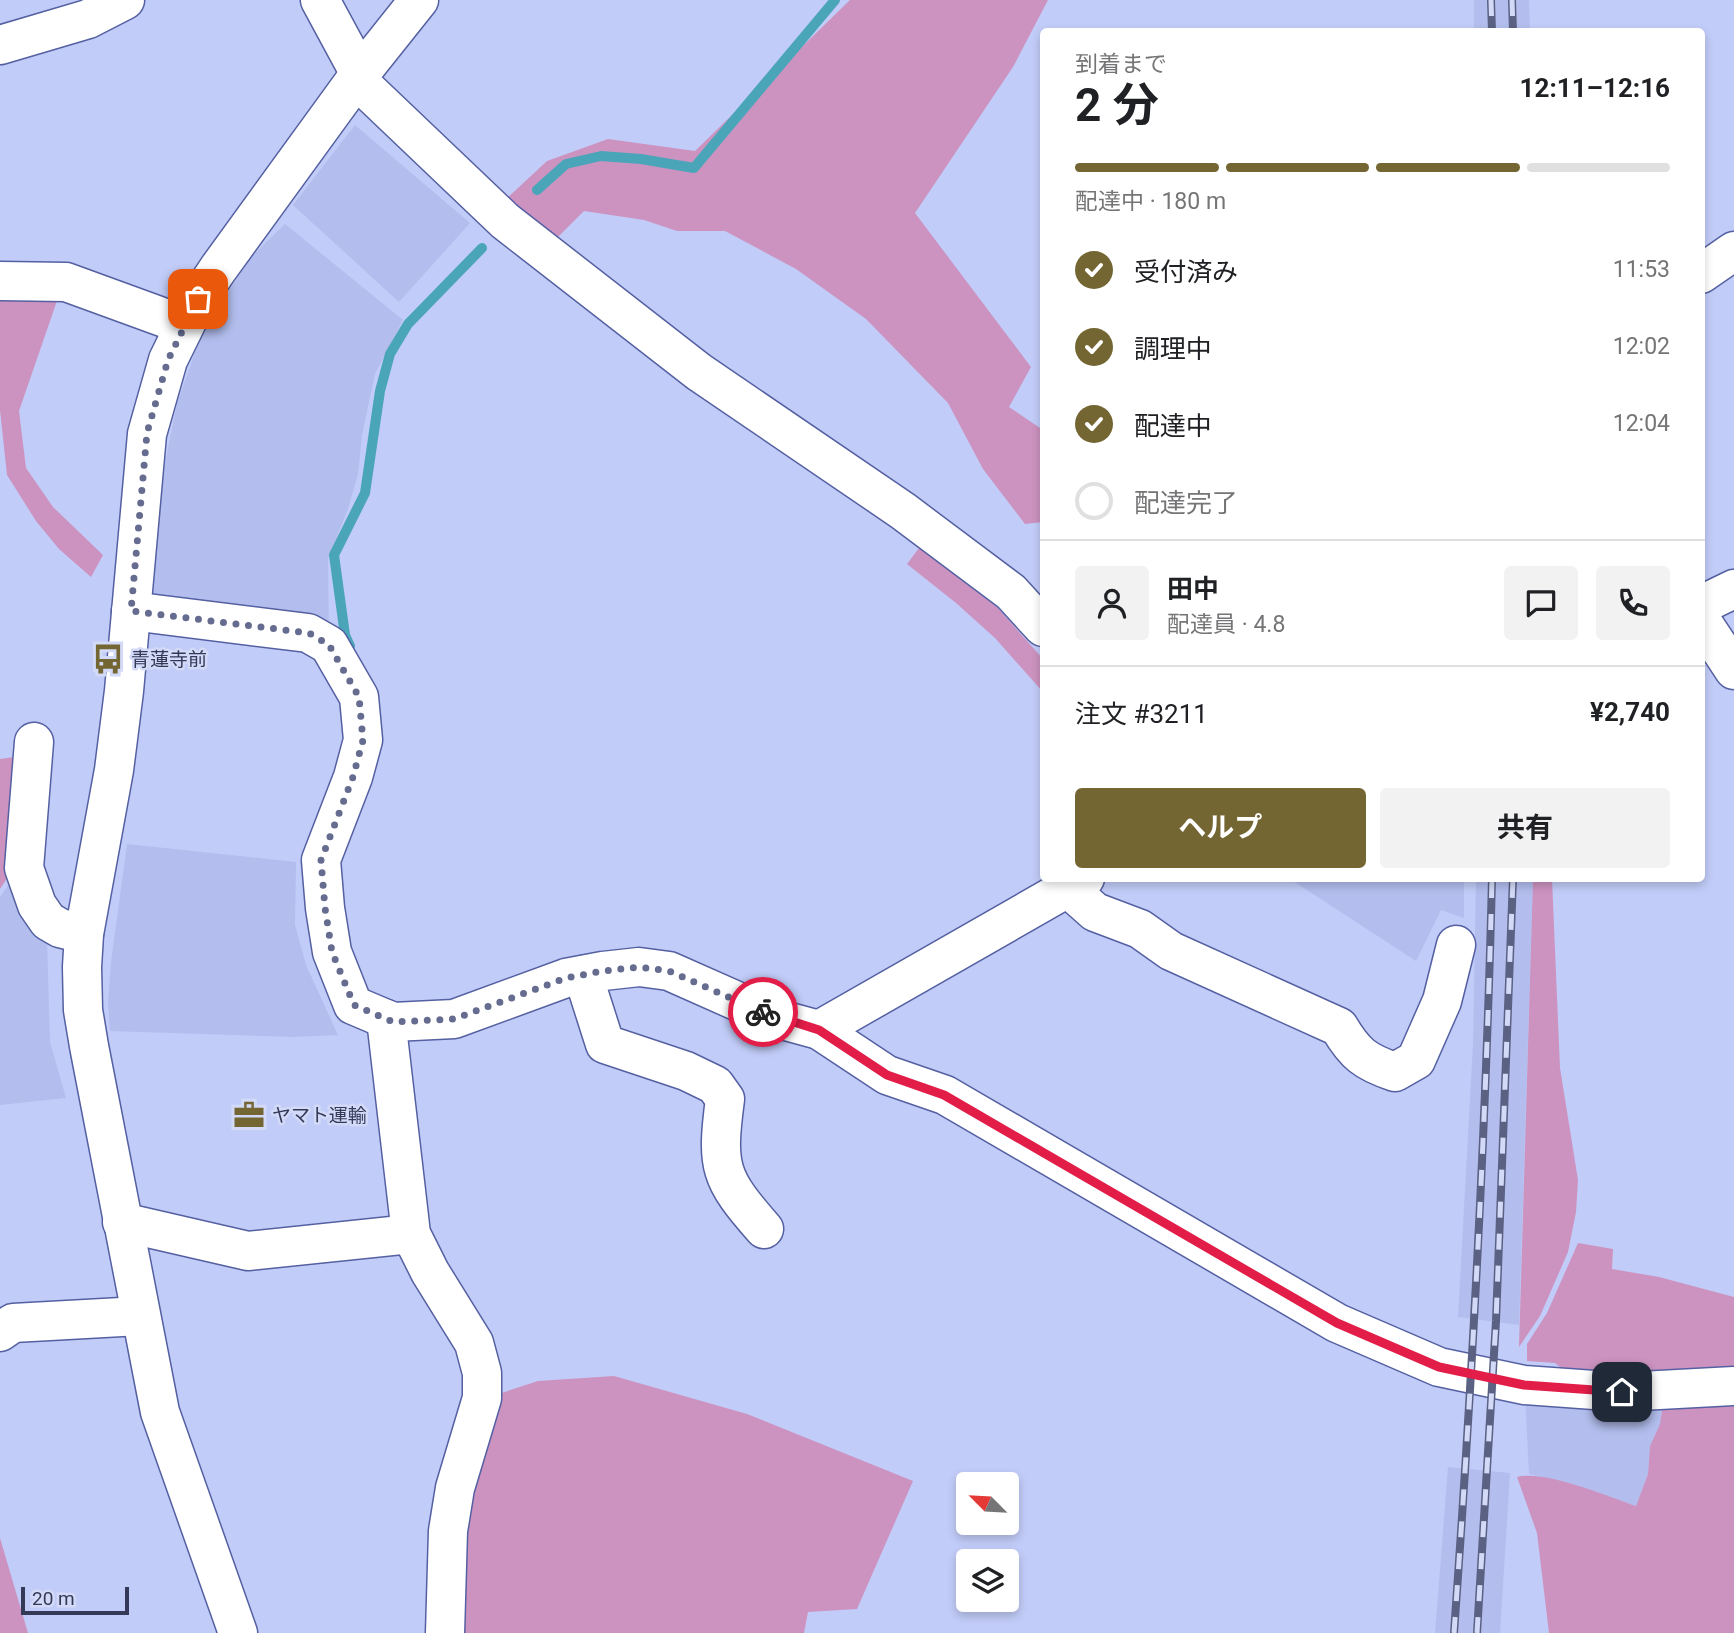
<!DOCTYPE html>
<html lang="ja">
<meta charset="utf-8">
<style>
body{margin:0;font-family:Roboto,"Noto Sans JP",sans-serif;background:#f2f2f2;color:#202124;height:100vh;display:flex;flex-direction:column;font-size:26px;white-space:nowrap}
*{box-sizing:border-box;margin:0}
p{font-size:23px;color:#757577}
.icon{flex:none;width:38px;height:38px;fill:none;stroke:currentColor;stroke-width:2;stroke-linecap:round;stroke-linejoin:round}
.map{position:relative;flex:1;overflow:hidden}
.details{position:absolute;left:1040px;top:28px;width:665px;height:854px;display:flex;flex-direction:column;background:#fff;border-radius:7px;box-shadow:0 4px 10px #0003}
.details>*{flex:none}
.needle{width:46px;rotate:294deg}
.controls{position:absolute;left:956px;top:1472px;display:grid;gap:14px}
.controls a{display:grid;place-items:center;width:63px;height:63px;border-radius:7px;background:#fff;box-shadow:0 4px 10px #0003;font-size:35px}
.scale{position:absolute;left:21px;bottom:18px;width:108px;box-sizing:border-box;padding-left:7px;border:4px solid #333957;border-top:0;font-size:19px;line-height:24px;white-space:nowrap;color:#333957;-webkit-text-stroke:5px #d3daf8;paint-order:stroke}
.pin{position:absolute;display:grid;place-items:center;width:60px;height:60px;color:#fff;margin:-30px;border-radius:14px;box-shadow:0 4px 10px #0006}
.courier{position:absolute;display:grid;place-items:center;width:70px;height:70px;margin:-35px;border:5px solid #e11d48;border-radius:50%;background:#fff;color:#222;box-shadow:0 2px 9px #0007}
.summary em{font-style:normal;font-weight:700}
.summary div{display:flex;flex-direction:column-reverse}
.summary{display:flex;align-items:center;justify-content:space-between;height:119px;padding:0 35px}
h1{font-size:46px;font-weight:700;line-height:52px}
.bar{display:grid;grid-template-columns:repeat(4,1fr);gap:10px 7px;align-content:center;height:84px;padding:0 35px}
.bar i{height:9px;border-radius:5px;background:#e0e0e0}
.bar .selected{background:#736633}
.bar p{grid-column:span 4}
.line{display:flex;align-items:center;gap:18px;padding:0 35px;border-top:2px solid #e0e0e0}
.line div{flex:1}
.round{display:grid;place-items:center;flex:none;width:74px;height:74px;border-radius:7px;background:#f2f2f2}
ol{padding:0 35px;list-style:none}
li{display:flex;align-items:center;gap:21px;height:77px}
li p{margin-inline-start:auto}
li .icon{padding:7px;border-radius:50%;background:#736633;color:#fff;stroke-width:4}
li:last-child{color:#757577}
li i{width:38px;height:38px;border:4px solid #e0e0e0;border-radius:50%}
.action{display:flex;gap:14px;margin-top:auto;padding:14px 35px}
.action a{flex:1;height:80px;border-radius:7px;background:#736633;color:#fff;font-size:28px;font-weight:700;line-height:80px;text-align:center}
.action a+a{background:#f2f2f2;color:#202124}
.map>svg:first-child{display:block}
.built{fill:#b3beee}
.green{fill:#cc93c0}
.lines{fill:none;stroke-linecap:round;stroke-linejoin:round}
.stream{stroke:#4ba5b9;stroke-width:10}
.minor-casing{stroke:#5460a1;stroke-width:41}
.minor{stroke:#fff;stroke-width:38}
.rail-casing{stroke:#5a6183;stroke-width:8}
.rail{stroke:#d3daf8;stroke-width:5;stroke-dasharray:16;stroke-linecap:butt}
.done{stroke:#656c8f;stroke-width:7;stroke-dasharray:0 12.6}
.route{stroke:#e11d48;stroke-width:9}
.labels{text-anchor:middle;stroke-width:5;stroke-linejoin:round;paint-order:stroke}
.poi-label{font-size:19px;fill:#333957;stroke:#d3daf8;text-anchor:start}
</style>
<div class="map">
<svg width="1734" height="1633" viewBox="0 0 1734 1633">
<rect width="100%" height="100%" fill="#c2ccf8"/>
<g class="built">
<polygon points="1474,0 1529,0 1530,31 1474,31"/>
<polygon points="355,125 470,223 399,302 293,205"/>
<polygon points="285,224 403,320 375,374 362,435 358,474 348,509 328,559 329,632 150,608 165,463 177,403 198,344 221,303 251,257"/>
<polygon points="127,844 296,862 295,925 306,965 338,1035 293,1037 110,1031 108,1003 111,962"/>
<polygon points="1290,879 1464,879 1464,918 1441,910 1416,961"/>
<polygon points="1476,879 1533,879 1519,1325 1458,1317 1473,1044"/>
<polygon points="9,884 15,901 34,928 47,940 50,1042 66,1098 0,1105 0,897"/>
<polygon points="1525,1394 1664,1397 1660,1424 1650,1446 1648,1474 1636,1506 1575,1485 1529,1474"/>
<polygon points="1448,1467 1510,1473 1500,1633 1435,1633"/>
</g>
<g class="green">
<polygon points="850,0 1048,0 1013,67 915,213 1031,367 1009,407 1043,430 1043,522 1025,524 983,469 948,403 866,319 796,269 725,231 677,231 644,220 584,211 555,240 503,202 547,161 608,139 695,151"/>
<polygon points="0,293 59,295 19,411 26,468 53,507 103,555 91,577 59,549 36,521 7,475 0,410"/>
<polygon points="919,548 997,607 1043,659 1043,692 995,638 956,603 907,564"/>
<polygon points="28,755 12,871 0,889 0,759"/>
<polygon points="1533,879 1552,879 1560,1068 1578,1180 1576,1212 1568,1252 1540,1316 1519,1347"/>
<polygon points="1578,1243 1613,1249 1612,1269 1659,1277 1734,1297 1734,1375 1574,1378 1555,1363 1527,1361 1527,1344 1547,1313"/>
<polygon points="614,1376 747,1414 913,1481 857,1609 808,1612 804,1633 453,1633 462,1406 538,1381"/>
<path d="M1664,1397L1734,1402V1633H1549L1537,1533L1517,1477C1546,1470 1606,1496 1636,1506L1648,1474L1650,1446L1660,1424Z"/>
<polygon points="0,1538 28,1633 0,1633"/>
</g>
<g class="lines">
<g class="stream">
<polyline points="537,190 566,164 601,156 641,159 694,168 835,0"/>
<polyline points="350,646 345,635 334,555 365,493 380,391 390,354 408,324 482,248"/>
</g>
<g class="minor-casing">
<g id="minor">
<polyline points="320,0 360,74"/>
<polyline points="0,45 88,19 125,0"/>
<polyline points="356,79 505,221 699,372 903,511 1011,592 1043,627"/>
<polyline points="1701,274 1734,251"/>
<polyline points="0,281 66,282 184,325"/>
<polyline points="1701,605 1734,589"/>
<polyline points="131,611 308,633 329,645 359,697 363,740 353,777 321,860 325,908 332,952 353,1005 393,1022 454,1019 566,978 603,971 639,967 669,971 775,1018 819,1030 887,1075 945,1095 1337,1323 1439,1367 1524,1385 1622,1392 1734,1386"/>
<polyline points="1701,620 1734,670"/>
<polyline points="34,742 24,868 37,905 48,921 60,928 84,934"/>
<path d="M1068,888L1095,912L1140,929L1171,951L1339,1027C1355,1054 1365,1062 1395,1072L1416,1060L1442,1001L1456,945"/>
<path d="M583,975L605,1044L686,1071L715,1085L725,1099C716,1167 719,1178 764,1229"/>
<polyline points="386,1019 411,1234 430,1272 474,1343 482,1373 482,1398 455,1488 448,1531 445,1633"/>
<polyline points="819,1030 1085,878"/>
<polyline points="122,1222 248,1251 411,1234"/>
<polyline points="0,1332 13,1323 140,1316"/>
<polyline points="238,1633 160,1412 89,1046 83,1010 82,967 84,934 114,770 124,691 147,434 168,360 198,299 218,269 356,79 419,0"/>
</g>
</g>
<use href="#minor" class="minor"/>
<g class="rail-casing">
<g id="rail">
<polyline points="1491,0 1492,32"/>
<polyline points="1512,0 1513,32"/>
<path d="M1454,1633C1472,1382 1486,1130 1492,878"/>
<polyline points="1477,1633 1496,1321 1513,878"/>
</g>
</g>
<use href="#rail" class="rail"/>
</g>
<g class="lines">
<polyline class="done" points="198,299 168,360 147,433 131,611 309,633 329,645 359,697 363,740 353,777 321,860 325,908 332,952 354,1005 393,1022 454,1019 566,978 603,971 639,967 669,971 763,1012"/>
<polyline class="route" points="763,1012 819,1030 887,1075 944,1095 1337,1323 1439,1367 1524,1385 1622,1392"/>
</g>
<defs>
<g id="bus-bare" transform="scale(2.415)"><path d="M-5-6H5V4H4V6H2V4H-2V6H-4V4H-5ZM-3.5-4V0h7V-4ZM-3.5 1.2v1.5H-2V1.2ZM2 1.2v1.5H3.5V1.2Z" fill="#736633" stroke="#d3daf8" stroke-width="2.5" paint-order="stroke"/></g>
<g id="office-bare" transform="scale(2.415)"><path d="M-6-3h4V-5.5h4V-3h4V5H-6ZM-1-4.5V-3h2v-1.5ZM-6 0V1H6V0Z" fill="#736633" stroke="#d3daf8" stroke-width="2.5" paint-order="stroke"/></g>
</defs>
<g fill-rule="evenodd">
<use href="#bus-bare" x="108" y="659"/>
<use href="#office-bare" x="249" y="1115"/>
</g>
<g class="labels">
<g class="poi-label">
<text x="131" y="666">青蓮寺前</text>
<text x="272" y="1122">ヤマト運輸</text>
</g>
</g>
</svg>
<div class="controls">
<a><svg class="needle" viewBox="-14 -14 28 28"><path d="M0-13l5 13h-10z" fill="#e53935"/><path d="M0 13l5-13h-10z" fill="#757577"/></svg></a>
<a><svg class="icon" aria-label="layers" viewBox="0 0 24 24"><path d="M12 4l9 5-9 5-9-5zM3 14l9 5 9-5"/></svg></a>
</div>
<div class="scale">20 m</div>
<div class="pin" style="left:198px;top:299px;background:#ea580c"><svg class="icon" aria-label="bag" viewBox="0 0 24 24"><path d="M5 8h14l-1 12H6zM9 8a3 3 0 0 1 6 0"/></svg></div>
<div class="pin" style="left:1622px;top:1392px;background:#1f2937"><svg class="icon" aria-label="home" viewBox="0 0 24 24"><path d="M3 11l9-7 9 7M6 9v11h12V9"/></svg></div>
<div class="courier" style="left:763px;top:1012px"><svg class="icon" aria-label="bike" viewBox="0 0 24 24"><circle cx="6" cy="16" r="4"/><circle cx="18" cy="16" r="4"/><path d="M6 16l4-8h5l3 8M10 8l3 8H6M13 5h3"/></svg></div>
<section class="details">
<div class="summary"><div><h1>2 分</h1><p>到着まで</p></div><em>12:11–12:16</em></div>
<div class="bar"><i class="selected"></i><i class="selected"></i><i class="selected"></i><i></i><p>配達中 · 180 m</p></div>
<ol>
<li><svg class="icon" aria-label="check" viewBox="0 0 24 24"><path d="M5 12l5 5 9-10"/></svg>受付済み<p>11:53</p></li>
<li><svg class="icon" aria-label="check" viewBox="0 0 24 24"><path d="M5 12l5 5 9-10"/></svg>調理中<p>12:02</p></li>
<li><svg class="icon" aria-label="check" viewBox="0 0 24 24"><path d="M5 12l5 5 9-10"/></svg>配達中<p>12:04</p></li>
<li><i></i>配達完了</li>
</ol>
<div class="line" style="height:126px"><a class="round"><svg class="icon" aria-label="person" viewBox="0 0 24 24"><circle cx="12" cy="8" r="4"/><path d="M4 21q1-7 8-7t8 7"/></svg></a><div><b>田中</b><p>配達員 · 4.8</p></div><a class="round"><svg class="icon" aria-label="chat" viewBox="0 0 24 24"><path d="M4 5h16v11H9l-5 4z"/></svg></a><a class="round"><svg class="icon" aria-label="phone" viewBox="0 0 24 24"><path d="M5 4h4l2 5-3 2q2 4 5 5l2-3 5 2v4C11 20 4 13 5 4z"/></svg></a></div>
<div class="line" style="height:91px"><div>注文 #3211</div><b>¥2,740</b></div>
<div class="action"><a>ヘルプ</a><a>共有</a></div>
</section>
</div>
